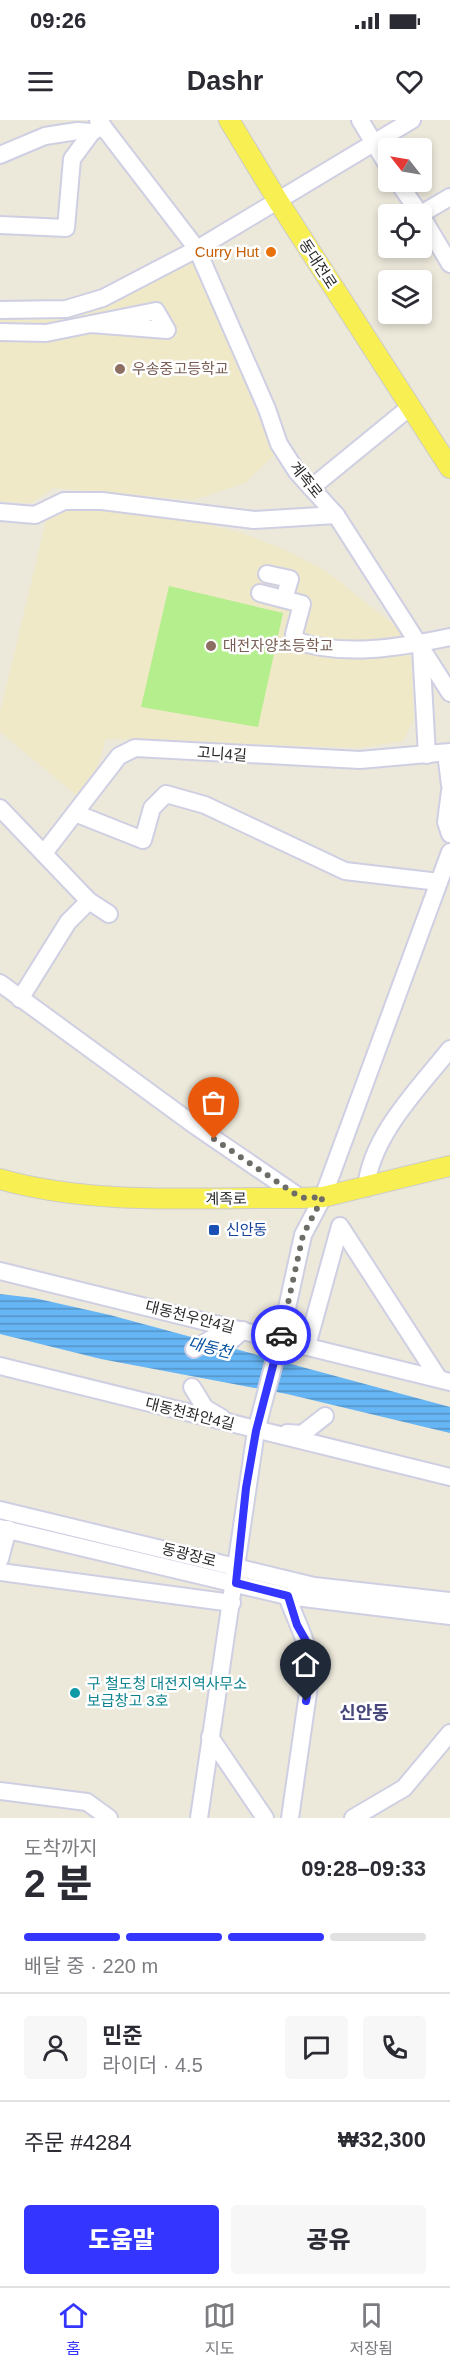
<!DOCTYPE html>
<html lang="ko">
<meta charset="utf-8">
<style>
body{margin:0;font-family:Helvetica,"Noto Sans KR",sans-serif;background:#f7f7f7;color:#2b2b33;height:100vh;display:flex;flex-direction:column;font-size:22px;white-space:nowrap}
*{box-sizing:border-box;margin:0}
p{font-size:20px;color:#7c7c81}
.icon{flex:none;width:33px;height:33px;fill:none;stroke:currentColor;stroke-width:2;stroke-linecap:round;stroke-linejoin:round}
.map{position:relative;height:1698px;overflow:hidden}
.drawer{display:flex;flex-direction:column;background:#fff;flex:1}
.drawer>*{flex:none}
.needle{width:39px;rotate:301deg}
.controls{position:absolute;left:378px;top:18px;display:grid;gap:12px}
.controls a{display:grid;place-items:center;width:54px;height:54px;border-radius:6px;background:#fff;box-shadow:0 3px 9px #0003;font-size:30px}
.pin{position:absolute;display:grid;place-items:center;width:51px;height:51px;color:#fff;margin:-62px -26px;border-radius:50% 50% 50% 0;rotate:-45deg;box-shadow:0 0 6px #0007}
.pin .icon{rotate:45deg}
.courier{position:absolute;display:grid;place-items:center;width:60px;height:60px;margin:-30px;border:4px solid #3436ff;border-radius:50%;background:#fff;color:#222;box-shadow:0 2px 8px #0007}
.summary em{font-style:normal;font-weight:800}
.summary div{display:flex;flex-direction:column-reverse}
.summary{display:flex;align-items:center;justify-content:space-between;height:102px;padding:0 24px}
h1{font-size:39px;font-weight:800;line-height:45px}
.bar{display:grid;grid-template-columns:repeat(4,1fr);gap:9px 6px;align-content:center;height:72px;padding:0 24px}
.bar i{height:8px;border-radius:4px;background:#e1e1e2}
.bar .selected{background:#3436ff}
.bar p{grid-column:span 4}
.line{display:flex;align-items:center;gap:15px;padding:0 24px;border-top:2px solid #e1e1e2}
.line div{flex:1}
.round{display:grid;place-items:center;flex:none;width:63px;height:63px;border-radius:6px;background:#f7f7f7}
.action{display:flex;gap:12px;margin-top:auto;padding:12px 24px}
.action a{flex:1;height:69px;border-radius:6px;background:#3436ff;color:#fff;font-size:24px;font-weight:800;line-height:69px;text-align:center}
.action a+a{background:#f7f7f7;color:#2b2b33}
.status{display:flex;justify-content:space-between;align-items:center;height:42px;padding:0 30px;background:#fff;direction:ltr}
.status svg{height:16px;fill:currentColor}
header{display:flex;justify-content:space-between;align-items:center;height:78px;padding:0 24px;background:#fff;font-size:27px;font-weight:800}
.tabs{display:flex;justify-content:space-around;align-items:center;height:84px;border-top:2px solid #e1e1e2;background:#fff;font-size:16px;color:#7c7c81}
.tabs a{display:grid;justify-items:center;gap:3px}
.tabs .selected{color:#3436ff}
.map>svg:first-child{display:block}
.education{fill:#efe9c8}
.pitch{fill:#b4ee8d}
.water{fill:url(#water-rules)}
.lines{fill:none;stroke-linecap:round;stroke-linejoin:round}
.minor-casing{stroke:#cfcfe3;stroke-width:20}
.major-casing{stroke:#ccc;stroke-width:22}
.minor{stroke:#fff;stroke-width:16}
.major{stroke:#f8ef53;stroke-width:20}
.done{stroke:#6d6c67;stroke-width:6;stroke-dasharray:0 10.8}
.route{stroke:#3436ff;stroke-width:8}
.food-dot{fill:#e8710a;stroke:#fff;stroke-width:2}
.education-dot{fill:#8d6e63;stroke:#fff;stroke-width:2}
.transit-dot{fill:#1a4fb4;stroke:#fff;stroke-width:2}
.culture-dot{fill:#0f9aa8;stroke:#fff;stroke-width:2}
.labels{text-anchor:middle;stroke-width:5;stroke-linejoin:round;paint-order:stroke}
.food-label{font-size:15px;fill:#c56008;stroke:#fff;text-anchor:end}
.street-label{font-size:15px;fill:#292929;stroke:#fff}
.education-label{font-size:15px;fill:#785e54;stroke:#fff;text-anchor:start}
.transit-label{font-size:15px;fill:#164399;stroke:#fff;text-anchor:start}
.culture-label{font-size:15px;fill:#0d838f;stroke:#fff;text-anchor:start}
.water-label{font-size:16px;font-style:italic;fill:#0650a0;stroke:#fff}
.quarter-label{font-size:18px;font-weight:bold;fill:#47477c;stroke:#fff}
</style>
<div class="status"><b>09:26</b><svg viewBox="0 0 49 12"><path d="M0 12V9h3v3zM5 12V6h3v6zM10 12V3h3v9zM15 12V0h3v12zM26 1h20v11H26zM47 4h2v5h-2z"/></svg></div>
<header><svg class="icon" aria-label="menu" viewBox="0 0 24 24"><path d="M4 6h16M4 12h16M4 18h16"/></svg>Dashr<svg class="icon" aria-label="heart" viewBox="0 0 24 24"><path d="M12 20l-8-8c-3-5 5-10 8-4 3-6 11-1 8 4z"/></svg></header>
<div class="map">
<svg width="450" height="1698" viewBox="0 0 450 1698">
<defs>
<pattern id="water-rules" width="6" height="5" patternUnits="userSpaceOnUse" patternTransform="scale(1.5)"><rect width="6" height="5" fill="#66b5f5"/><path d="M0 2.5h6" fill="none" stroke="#5493c6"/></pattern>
</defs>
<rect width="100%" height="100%" fill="#ece8da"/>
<g class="education">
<polygon points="194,139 274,335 245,363 194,380 54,368 31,383 0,381 0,200 63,196 107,187"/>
<polygon points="66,385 145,389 242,413 285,430 326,451 403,512 411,540 414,599 403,621 360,628 106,619 97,648 76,675 0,612 0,592 47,397"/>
</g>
<polygon class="pitch" points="169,466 283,493 258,607 141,587"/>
<polygon class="water" points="0,1174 34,1178 110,1195 450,1287 450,1313 287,1274 101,1239 0,1214"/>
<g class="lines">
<g class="minor-casing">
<g id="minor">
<polyline points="98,0 197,129 267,289 279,324 297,352 336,395 450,573"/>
<polyline points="360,0 388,46"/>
<polyline points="0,35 45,16 77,11 92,12"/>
<polyline points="398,62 420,94"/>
<polyline points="421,94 450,77"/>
<polyline points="422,97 450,144"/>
<polyline points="0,105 66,108 72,39 92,12 103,6"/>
<polyline points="0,190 66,189 103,178 197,129 412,0"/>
<polyline points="0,212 46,213 156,191 167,210 91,204"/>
<polyline points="311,368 410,287"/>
<polyline points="0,392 35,395 64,381 102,381 254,400 336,395"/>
<polyline points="267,454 290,459 284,479"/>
<path d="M260,473L302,484L294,514L295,520C342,538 402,527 450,517"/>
<polyline points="421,527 427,635"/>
<polyline points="446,633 450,665"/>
<polyline points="450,671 446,702 450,714"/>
<polyline points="0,688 89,781 109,794"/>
<polyline points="75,693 143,720 152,688 166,674 205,685 345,751 439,762"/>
<polyline points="44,733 119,636 135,628 360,640 450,632"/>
<polyline points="0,863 197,1007 301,1078"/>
<polyline points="20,879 68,802 89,781"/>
<path d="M366,1068C371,1016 418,969 450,929"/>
<polyline points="0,1151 450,1262"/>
<polyline points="307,1226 340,1106 439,1259"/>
<polyline points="194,1229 211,1219 233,1219 243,1210"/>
<polyline points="0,1246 450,1357"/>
<polyline points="192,1267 205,1288 222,1298"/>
<polyline points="287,1313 302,1314 325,1296"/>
<polyline points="0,1390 314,1466 450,1481"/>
<polyline points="0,1408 287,1476 450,1496"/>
<polyline points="0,1439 8,1409"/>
<polyline points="0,1452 232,1483"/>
<path d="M287,1476C297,1504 309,1522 311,1552L290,1698"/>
<polyline points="210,1617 265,1698"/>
<polyline points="0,1671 87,1682 109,1698"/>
<polyline points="199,1698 256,1311 280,1220 303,1115 323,1077 450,732"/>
<polyline points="353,1698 404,1668 450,1613"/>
</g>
</g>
<g class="major-casing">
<g id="major">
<polyline points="229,0 278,81 450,348"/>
<path d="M0,1059C94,1086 203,1077 301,1078L323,1077L450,1046"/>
</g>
</g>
<use href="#minor" class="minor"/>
<use href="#major" class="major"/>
</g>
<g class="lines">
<polyline class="done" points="214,1019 301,1078 323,1077 303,1115 281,1215"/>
<polyline class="route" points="281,1215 256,1311 246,1368 236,1463 288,1476 297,1505 310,1528 311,1552 306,1581"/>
</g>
<circle class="food-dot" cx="271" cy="132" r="6"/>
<g class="education-dot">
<circle cx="120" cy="249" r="6"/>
<circle cx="211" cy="526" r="6"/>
</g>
<rect class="transit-dot" x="208" y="1104" width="12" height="12" rx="3"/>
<circle class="culture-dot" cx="75" cy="1573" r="6"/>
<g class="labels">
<g class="food-label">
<text x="259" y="137">Curry Hut</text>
</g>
<g class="street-label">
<text transform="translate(318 144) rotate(57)" y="5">동대전로</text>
<text transform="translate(306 360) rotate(51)" y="5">계족로</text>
<text transform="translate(222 634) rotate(4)" y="5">고니4길</text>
<text transform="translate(226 1079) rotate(-1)" y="5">계족로</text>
<text transform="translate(190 1197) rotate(14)" y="5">대동천우안4길</text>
<text transform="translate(190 1294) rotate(14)" y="5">대동천좌안4길</text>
<text transform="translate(189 1435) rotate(14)" y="5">동광장로</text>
</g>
<g class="education-label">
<text x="132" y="254">우송중고등학교</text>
<text x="223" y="531">대전자양초등학교</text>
</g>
<g class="transit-label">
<text x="226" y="1115">신안동</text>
</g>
<g class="culture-label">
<text x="87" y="1569">구 철도청 대전지역사무소<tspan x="87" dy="17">보급창고 3호</tspan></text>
</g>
<g class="water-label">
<text transform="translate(210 1227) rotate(14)" y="6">대동천</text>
</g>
<g class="quarter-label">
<text x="364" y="1599">신안동</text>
</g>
</g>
</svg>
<div class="controls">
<a><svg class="needle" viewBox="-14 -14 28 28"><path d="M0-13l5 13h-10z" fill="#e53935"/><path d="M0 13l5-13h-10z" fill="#7c7c81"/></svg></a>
<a><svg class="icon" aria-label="locate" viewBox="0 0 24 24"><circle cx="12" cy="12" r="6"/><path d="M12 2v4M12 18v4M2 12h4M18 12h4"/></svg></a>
<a><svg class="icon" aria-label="layers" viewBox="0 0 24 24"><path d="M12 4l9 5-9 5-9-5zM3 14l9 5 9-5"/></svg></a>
</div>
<div class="pin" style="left:214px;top:1019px;background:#ea580c"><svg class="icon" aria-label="bag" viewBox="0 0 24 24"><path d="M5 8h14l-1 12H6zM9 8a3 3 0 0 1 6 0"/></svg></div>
<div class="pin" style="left:306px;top:1581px;background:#1f2937"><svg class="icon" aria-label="home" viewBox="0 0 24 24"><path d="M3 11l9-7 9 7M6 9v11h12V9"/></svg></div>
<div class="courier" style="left:281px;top:1215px"><svg class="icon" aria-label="car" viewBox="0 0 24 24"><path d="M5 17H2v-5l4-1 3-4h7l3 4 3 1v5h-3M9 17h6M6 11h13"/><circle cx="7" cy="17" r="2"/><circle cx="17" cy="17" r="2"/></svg></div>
</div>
<section class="drawer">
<div class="summary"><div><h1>2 분</h1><p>도착까지</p></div><em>09:28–09:33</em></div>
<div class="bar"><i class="selected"></i><i class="selected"></i><i class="selected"></i><i></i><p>배달 중 · 220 m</p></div>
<div class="line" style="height:108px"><a class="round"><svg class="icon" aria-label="person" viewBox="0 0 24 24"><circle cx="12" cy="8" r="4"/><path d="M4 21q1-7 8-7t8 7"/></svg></a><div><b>민준</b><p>라이더 · 4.5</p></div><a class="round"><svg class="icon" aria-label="chat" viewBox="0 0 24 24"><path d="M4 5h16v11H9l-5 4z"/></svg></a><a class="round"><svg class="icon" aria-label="phone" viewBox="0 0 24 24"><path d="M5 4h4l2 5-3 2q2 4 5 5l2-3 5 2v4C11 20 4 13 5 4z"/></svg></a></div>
<div class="line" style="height:78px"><div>주문 #4284</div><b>₩32,300</b></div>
<div class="action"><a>도움말</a><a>공유</a></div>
</section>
<nav class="tabs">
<a class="selected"><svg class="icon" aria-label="home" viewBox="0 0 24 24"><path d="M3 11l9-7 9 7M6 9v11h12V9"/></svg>홈</a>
<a><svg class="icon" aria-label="map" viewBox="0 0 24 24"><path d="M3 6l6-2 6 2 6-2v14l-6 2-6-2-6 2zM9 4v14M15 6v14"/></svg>지도</a>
<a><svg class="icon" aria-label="saved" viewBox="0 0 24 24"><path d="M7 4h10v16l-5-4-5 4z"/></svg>저장됨</a>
</nav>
